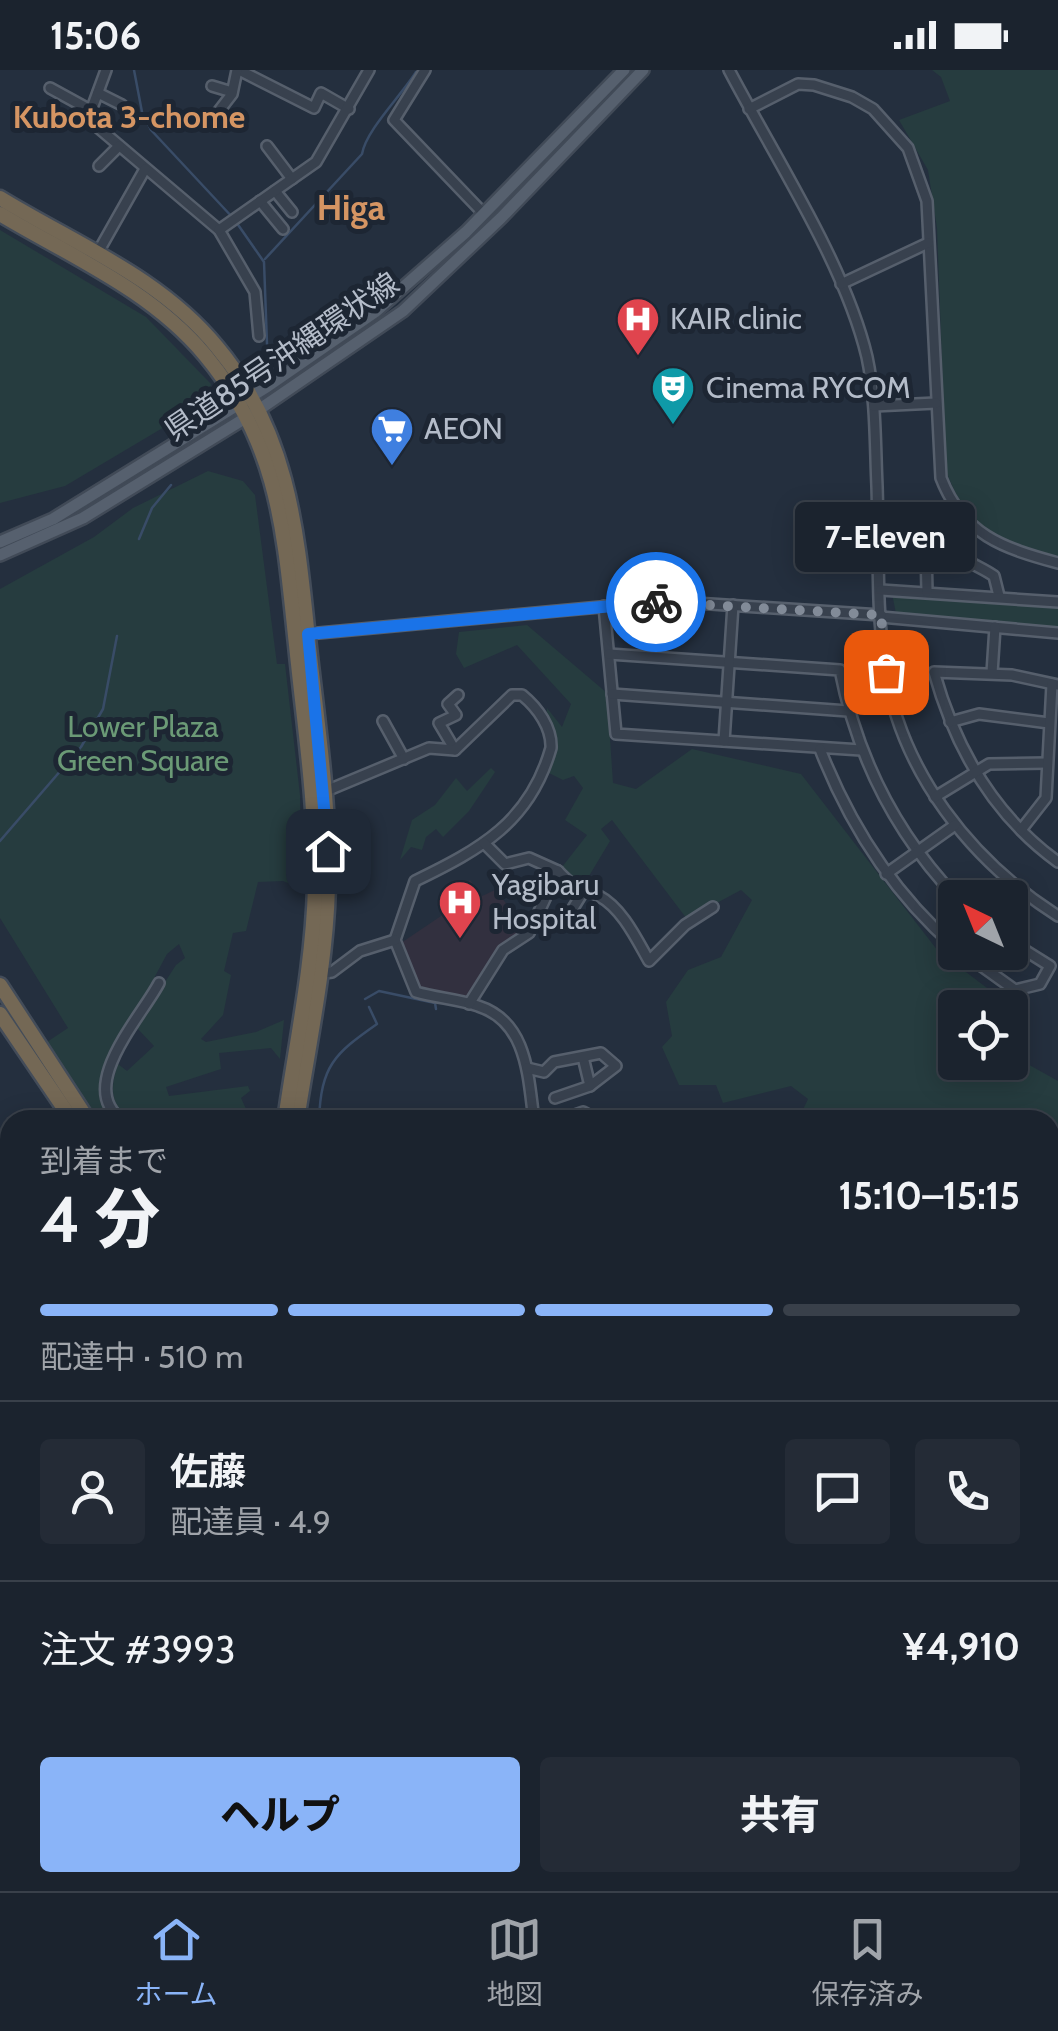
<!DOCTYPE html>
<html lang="ja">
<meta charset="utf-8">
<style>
body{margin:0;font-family:Cabin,"Noto Sans JP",sans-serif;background:#242b36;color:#f1f3f6;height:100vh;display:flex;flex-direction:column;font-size:38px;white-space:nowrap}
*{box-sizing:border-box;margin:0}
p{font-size:32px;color:#a0a4aa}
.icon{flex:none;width:55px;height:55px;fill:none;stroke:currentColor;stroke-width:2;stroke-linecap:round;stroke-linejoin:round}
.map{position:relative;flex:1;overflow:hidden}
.details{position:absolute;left:0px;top:1040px;width:1060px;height:782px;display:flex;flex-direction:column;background:#1b232e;border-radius:30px 30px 0 0;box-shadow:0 5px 25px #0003,0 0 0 2px #39404a}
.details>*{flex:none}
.needle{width:65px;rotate:317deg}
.fabs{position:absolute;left:938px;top:810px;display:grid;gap:20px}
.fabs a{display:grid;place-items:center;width:90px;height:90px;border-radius:10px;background:#1b232e;box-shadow:0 5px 25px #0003,0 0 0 2px #39404a;font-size:50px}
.pin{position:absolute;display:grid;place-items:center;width:85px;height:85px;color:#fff;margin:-42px;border-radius:20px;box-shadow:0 5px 15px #0006}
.courier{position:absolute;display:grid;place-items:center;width:100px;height:100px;margin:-50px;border:8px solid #1a73e8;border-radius:50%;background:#fff;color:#222;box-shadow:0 2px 12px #0007}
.bubble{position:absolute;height:70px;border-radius:10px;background:#1b232e;box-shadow:0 5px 25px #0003,0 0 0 2px #39404a;font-size:32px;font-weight:800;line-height:70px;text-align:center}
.summary em{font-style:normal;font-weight:800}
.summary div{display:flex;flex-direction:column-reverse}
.summary{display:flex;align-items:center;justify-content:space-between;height:170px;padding:0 40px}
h1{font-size:65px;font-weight:800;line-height:75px}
.bar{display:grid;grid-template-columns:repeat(4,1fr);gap:15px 10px;align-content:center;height:120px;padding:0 40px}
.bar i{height:12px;border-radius:8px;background:#39404a}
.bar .on{background:#8ab4f8}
.bar p{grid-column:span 4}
.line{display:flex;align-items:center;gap:25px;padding:0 40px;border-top:2px solid #39404a}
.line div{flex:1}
.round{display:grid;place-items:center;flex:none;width:105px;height:105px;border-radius:10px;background:#242b36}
.cta{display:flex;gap:20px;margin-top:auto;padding:20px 40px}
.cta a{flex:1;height:115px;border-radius:10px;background:#8ab4f8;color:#111;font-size:40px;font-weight:800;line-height:115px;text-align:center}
.cta a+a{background:#242b36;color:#f1f3f6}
.status{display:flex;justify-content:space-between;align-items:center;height:70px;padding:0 50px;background:#1b232e;direction:ltr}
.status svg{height:28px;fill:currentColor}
.menu{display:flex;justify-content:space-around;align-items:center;height:140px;border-top:2px solid #39404a;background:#1b232e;font-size:28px;color:#a0a4aa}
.menu a{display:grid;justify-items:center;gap:5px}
.menu .on{color:#8ab4f8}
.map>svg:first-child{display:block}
.medical{fill:#32303f}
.green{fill:#263c3f}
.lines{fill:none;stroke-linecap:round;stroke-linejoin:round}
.stream{stroke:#394c67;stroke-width:2.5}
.minor-casing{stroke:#565f6c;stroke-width:14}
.major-casing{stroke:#414a57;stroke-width:16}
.highway-casing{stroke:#434c59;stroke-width:19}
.minor{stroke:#38414e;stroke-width:9}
.major{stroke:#56606e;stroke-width:11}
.highway{stroke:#746855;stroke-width:14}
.done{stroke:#828b98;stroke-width:10;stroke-dasharray:0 18}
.route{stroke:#1a73e8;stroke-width:12}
.labels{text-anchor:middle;stroke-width:10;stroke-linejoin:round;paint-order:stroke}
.poi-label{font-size:30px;fill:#b4bcc9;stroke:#1d2633;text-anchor:start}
.street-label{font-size:30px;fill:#b4bcc9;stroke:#1d2633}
.park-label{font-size:30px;fill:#6b9a76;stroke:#1d2633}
.neighbourhood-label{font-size:32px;font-weight:bold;fill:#d59563;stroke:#1d2633}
.quarter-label{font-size:35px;font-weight:bold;fill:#d59563;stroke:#1d2633}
</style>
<div class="status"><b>15:06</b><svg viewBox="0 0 49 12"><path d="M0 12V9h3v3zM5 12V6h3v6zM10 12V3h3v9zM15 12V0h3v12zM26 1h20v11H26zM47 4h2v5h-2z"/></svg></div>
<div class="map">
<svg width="1058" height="1821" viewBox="0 0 1058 1821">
<rect width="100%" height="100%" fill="#242f3e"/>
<polygon class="medical" points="470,810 482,826 495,820 520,850 522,864 501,878 468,931 419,918 401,873 441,846"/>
<g class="green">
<path d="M932,0H1058V486C998,471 970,463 946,401L937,158L928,100L899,50L950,31L941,7Z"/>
<polygon points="0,160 146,247 211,314 208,331 65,416 0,433"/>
<path d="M208,401L243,411L255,425L277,594H285L300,725L302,819L283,811L258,812L246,861L233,863L224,901L231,905L223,945L201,969L206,972L256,962L284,950L280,989L271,978L219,983L221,999L166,1017L169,1026L248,1016L250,1021L241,1028L251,1050H227L230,1046L223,1039L203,1050H129C110,1033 110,1018 118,994L127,1001L154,976L136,957L176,895L185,888L179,874L167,884L102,1005L100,1027L114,1050H97L44,974L68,958L0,848V519L94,467L133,438Z"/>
<polygon points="892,523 1058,536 1058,557 896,544"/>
<path d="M527,555L607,623L613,713L636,719L692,679L801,704L938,881L1003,930L1000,937L955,938V992H1010V984L1058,1011V1175L1053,1182L1050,1050H804L800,1046L808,1029L791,1016L723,1033L716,1015H679L662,977L672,966L666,932L688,900L721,887L752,830L741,820L687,849L612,750L601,759L610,771L583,816L562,797L587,765L565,750L583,718L574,706L563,710L547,702C555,674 545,664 547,638L562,657L571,634L517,575L464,598L456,584L459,562Z"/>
<polygon points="491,698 495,702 469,741 443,767 436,759 426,767 422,780 411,777 400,790 412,750 435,735 456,708 467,721"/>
</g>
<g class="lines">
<g class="stream">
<polyline points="134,0 142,42 151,60 234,149 264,192 268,301"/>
<path d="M265,189L362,84C366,60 401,26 416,2"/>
<polyline points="139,469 152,438 171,415"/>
<polyline points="0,771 81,677 103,639 117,566"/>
<polyline points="365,929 379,921 435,933 436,939"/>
<path d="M319,1050C321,996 334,984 377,954L369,937"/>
<polyline points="76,1812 83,1821"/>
</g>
<g class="minor-casing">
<g id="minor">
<polyline points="106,0 88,49 219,160 255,222 259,266"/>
<polyline points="239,0 314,38 321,23 349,39"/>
<polyline points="425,0 394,50 484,144"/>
<path d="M729,0C774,86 845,194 867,287C876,329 875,373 877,416C879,476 876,539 885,598C901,702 971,791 1058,846"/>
<polyline points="212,16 232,22"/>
<polyline points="50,18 92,41"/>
<polyline points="98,23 122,35"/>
<path d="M749,39L798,14L814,15L852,27L873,39L908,78L927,131L941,408C963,465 1003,478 1058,493"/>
<polyline points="215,46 232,24 237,0"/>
<polyline points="267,76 292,109"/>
<polyline points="99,96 119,76"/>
<polyline points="275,121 292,142"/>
<polyline points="260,131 283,159"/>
<polyline points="219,160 316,92 369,0"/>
<polyline points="97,184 145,99"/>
<polyline points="841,214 928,173"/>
<polyline points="874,336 936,333"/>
<path d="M878,444C930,435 925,458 959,485C970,494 983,498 994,506L999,526"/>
<polyline points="881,520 1058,532"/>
<polyline points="927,522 926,478 962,448"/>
<polyline points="604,536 616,664 861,680"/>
<polyline points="881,547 1058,563"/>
<polyline points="308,564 665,531 881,545"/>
<path d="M609,584L840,600C857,687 895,763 957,828"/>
<polyline points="992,603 995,557"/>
<path d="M1058,615L1012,605L934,602C955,677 993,745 1058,792"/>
<polyline points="612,624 848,641"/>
<polyline points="383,651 404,689"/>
<polyline points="950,652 979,644 1049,653"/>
<polyline points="724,671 733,535"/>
<path d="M820,679C850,756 892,822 955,877"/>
<polyline points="455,680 439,653 456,645 448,634 458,625"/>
<path d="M326,721L429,678L455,680L512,625H522C538,638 552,658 551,678C530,752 481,779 415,811L395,870L416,922C436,928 458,929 478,936C528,952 528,1007 534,1050"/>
<polyline points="935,727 989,694 1047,693"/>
<polyline points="1021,760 1046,728 1052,614"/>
<path d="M558,801C578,822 578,815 599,826C622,838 637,870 649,891L685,855L713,837"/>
<polyline points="886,804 955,755"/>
<polyline points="562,856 583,822"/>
<polyline points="962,882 1015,920 1040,914 1050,896 1010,871"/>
<polyline points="317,904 332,902 360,881 395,870"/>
<polyline points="469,934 503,880 529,863 558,801 529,788 505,794 484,773"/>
<polyline points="583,987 590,1016"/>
<polyline points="527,998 544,1002 554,992 601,983 616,996 590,1016 555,1028"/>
<path d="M122,1050C75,1017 142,946 159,913"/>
<polyline points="560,1050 583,1042 598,1050"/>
<polyline points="1050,1308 1058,1301"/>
<polyline points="1050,1364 1058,1362"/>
<polyline points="1058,1421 1058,1430"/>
<polyline points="1050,1464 1058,1461"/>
<polyline points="1050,1487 1058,1483"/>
<polyline points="1050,1510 1058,1507"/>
<polyline points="1050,1555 1058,1554"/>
<polyline points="1050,1646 1058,1648"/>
<polyline points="89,1812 93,1821"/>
</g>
</g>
<g class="major-casing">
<g id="major">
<polyline points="0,472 53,449 268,316 375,242 466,162 624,0"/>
<polyline points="0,485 83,448 260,339 403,241 501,148 643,0"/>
</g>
</g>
<g class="highway-casing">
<g id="highway">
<path d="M0,128C75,174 160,207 217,277C289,363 297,461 308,568C317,651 330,733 328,817C326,895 309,973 297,1050"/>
<path d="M0,144C70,186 151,220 205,285C280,375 284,464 296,575C304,655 317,736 315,817C313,895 296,973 285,1050"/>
<polyline points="0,915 88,1050"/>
<polyline points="0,944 72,1050"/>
<polyline points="1050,1660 1058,1662"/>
<polyline points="1050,1673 1058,1676"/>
<polyline points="15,1821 17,1812"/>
<polyline points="27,1821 29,1812"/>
</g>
</g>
<use href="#minor" class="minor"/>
<use href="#major" class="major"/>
<use href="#highway" class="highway"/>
</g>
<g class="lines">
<polyline class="done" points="656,532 881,545 886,602"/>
<polyline class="route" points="328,781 308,564 656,532"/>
</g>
<defs>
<g id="hospital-pin" transform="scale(2.25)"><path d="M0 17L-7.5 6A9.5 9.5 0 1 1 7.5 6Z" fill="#e0444e" stroke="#1d2633"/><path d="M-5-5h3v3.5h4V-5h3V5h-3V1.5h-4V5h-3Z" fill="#fff"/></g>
<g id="theatre-pin" transform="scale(2.25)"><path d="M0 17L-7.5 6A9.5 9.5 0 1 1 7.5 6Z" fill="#0f9aa8" stroke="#1d2633"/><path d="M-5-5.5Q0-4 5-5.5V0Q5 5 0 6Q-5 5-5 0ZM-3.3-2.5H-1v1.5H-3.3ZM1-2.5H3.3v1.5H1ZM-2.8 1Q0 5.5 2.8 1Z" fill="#fff"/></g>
<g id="supermarket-pin" transform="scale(2.25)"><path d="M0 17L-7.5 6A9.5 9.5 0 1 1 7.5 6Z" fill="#3f7fe0" stroke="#1d2633"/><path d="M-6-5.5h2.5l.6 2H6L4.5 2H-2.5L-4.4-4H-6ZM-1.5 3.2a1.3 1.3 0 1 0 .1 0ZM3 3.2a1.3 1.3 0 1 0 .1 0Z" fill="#fff"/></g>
</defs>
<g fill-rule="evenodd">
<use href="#hospital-pin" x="638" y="249"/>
<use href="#theatre-pin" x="673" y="318"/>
<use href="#supermarket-pin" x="392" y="359"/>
<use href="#hospital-pin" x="460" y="832"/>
</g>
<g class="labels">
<g class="poi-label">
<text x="670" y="259">KAIR clinic</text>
<text x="706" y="328">Cinema RYCOM</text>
<text x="424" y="369">AEON</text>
<text x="492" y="825">Yagibaru<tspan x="492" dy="34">Hospital</tspan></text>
</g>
<g class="street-label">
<text transform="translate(282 287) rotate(-34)" y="10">県道85号沖縄環状線</text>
</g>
<g class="park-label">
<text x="143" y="667">Lower Plaza<tspan x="143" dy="34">Green Square</tspan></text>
</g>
<g class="neighbourhood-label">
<text x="129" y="58">Kubota 3-chome</text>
</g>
<g class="quarter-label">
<text x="351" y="150">Higa</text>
</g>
</g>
</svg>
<div class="fabs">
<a><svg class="needle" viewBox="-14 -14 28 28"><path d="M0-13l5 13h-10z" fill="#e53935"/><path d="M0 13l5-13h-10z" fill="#a0a4aa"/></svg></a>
<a><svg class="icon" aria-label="locate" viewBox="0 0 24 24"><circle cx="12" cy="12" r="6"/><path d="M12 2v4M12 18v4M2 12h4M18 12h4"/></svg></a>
</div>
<div class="pin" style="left:886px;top:602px;background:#ea580c"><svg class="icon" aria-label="bag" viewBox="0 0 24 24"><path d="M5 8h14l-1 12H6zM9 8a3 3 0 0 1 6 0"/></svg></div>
<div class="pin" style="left:328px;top:781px;background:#1f2937"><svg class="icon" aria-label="home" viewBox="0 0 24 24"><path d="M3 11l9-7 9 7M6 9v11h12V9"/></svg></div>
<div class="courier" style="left:656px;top:532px"><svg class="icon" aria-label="bike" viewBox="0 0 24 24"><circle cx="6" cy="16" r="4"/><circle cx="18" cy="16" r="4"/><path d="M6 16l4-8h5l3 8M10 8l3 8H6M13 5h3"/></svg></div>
<div class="bubble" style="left:795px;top:432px;width:180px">7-Eleven</div>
<section class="details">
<div class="summary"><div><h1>4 分</h1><p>到着まで</p></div><em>15:10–15:15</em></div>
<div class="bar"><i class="on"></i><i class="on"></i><i class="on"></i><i></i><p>配達中 · 510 m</p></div>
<div class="line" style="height:180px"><a class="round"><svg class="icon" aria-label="person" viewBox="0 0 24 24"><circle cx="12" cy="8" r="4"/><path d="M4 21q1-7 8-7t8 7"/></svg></a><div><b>佐藤</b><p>配達員 · 4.9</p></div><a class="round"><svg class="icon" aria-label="chat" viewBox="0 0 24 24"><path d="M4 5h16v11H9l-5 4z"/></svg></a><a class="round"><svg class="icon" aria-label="phone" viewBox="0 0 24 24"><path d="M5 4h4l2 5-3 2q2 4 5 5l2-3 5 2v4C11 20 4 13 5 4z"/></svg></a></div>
<div class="line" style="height:130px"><div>注文 #3993</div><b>¥4,910</b></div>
<div class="cta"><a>ヘルプ</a><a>共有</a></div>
</section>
</div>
<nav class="menu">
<a class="on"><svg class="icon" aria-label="home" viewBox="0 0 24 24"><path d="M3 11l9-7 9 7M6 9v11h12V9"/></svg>ホーム</a>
<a><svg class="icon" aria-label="map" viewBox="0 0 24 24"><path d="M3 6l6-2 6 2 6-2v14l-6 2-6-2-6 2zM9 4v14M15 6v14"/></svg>地図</a>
<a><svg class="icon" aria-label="saved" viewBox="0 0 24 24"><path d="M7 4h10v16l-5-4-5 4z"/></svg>保存済み</a>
</nav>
